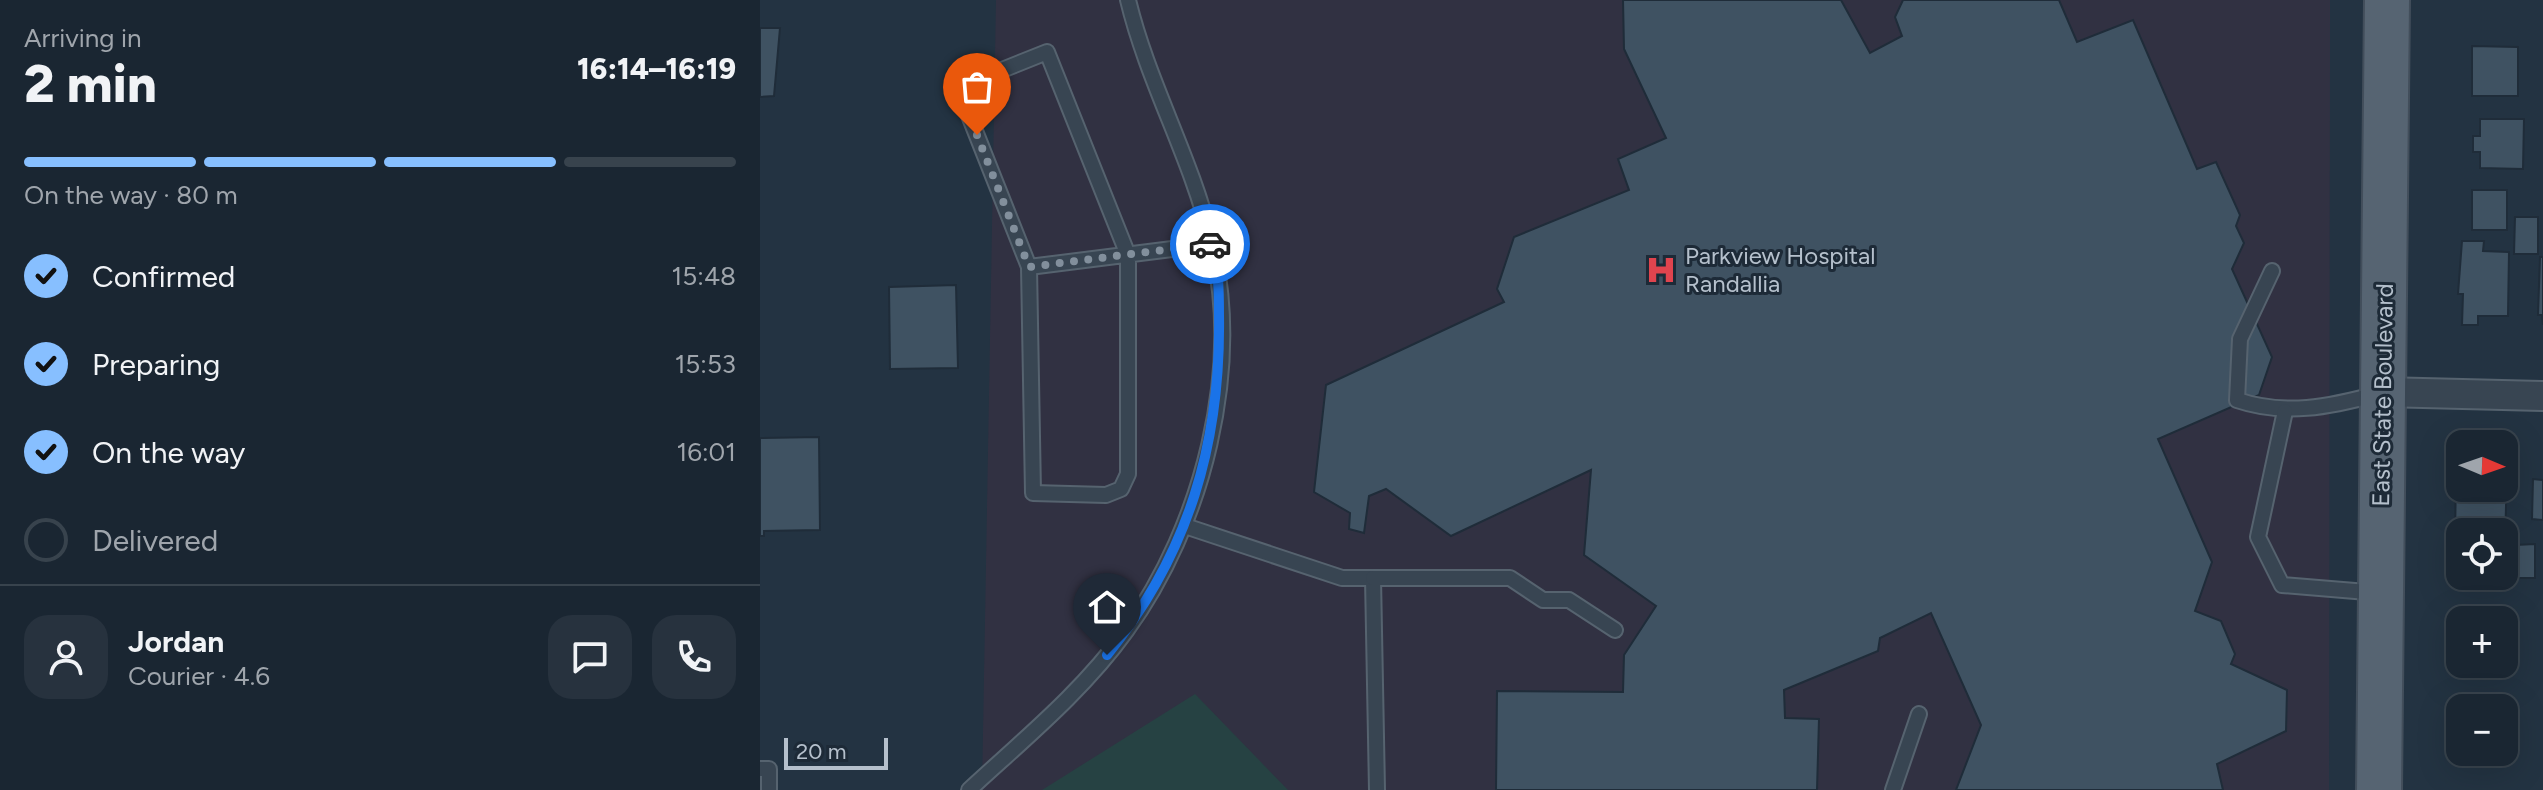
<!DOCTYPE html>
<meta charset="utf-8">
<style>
body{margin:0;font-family:Figtree,sans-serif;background:#27323e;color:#f1f3f6;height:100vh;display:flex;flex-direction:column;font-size:30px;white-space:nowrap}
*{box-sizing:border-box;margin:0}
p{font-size:26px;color:#9fa5ac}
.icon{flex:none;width:44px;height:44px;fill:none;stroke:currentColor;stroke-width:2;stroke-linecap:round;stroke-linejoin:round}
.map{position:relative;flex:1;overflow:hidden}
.drawer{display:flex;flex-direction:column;background:#1a2632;width:760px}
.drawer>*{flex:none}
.needle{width:52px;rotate:92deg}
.fabs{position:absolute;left:1686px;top:430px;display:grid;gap:16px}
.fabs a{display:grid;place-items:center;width:72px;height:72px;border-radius:16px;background:#1a2632;box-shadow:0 8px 32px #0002,0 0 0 2px #38434d;font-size:40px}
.scale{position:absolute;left:24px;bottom:20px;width:104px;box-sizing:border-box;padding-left:8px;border:4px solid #b5c0cc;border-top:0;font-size:22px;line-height:28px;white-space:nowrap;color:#b5c0cc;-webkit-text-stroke:6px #1d2a37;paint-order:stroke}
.pin{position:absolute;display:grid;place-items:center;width:68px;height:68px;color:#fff;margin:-82px -34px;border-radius:50% 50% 50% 0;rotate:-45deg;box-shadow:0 0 8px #0007}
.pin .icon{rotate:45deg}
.courier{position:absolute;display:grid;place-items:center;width:80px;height:80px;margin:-40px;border:6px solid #1a73e8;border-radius:50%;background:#fff;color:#222;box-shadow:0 2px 10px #0007}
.summary em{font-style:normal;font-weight:800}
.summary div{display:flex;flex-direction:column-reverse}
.summary{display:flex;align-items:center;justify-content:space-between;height:136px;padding:0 24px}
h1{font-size:52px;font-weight:800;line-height:60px}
.bar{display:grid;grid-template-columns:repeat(4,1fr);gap:12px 8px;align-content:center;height:96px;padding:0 24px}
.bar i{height:10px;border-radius:6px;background:#38434d}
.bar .current{background:#87bfff}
.bar p{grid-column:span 4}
.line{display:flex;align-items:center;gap:20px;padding:0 24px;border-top:2px solid #38434d}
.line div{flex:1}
.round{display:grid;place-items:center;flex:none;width:84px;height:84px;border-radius:24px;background:#27323e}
ol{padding:0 24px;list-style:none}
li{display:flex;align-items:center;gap:24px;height:88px}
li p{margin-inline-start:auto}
li .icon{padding:8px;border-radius:50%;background:#87bfff;color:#111;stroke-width:4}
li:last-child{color:#9fa5ac}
li i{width:44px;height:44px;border:4px solid #38434d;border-radius:50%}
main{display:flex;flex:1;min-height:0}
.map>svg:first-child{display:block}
.medical{fill:#313142}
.green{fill:#264243}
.building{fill:#3f5262;stroke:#1f2c39;stroke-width:2}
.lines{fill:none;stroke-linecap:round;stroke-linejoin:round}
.service-casing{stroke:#56636f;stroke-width:18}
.minor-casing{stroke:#56636f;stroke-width:32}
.primary-casing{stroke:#424e5b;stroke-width:48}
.service{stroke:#384552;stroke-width:14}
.minor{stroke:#384552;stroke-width:28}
.primary{stroke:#566472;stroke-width:44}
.done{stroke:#828f9c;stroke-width:8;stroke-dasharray:0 14.4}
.route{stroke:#1a73e8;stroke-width:10}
.labels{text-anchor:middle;stroke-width:6;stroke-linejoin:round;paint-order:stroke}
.poi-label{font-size:24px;fill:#b5c0cc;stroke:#1d2a37;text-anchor:start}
.street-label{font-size:24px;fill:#b5c0cc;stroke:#1d2a37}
</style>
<main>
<section class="drawer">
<div class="summary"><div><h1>2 min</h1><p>Arriving in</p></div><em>16:14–16:19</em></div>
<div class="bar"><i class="current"></i><i class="current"></i><i class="current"></i><i></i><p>On the way · 80 m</p></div>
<ol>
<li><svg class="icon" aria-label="check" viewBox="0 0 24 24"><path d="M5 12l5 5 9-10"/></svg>Confirmed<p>15:48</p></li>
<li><svg class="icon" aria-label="check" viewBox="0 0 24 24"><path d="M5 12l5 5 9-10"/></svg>Preparing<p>15:53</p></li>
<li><svg class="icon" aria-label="check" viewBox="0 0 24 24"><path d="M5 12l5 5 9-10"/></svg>On the way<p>16:01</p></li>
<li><i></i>Delivered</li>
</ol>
<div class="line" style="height:144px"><a class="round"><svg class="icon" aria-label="person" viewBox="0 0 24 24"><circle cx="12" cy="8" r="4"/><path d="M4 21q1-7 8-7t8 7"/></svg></a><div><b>Jordan</b><p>Courier · 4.6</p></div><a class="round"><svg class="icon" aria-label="chat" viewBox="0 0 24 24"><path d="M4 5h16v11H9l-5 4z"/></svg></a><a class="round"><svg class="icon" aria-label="phone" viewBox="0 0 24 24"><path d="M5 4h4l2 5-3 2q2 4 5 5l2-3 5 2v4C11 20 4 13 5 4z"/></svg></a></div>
</section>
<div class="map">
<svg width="1783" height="790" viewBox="0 0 1783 790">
<rect width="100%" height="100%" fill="#233342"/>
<polygon class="medical" points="236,0 1570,0 1569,790 222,790"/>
<polygon class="green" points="435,694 528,790 282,790"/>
<g class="building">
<polygon points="863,0 1081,0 1110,53 1142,36 1135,17 1143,0 1299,0 1317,42 1373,20 1437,169 1456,162 1480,215 1476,226 1484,243 1472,269 1512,357 1499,395 1398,439 1452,562 1435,611 1461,621 1475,654 1471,664 1527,690 1526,731 1457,764 1463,790 1196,790 1221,725 1171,613 1120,638 1118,651 1024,690 1025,718 1059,719 1057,790 736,790 737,691 863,692 864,655 896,606 824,555 831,470 691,536 626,489 609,496 604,533 589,529 590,513 554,492 566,385 744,302 737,289 754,237 869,190 858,159 906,138 864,49"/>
<polygon points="0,28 20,28 14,96 0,97"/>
<polygon points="1712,46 1758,47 1758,96 1712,96"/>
<polygon points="1720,119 1764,119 1763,169 1720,168 1720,152 1713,152 1713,136 1720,136"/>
<rect x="1712" y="190" width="35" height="40"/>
<polygon points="1755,217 1778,217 1778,254 1754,254"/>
<polygon points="1702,241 1724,241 1723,251 1749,252 1748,316 1718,316 1718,325 1702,325 1703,294 1698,294"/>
<polygon points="1780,257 1783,257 1783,325 1782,315 1778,315"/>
<polygon points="196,285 198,368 130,369 129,287"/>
<polygon points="59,437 60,530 4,531 4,536 0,536 0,438"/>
<polygon points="1696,468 1700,468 1700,488 1744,488 1744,469 1747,469 1745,544 1744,532 1700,532 1700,543 1695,543"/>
<polygon points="1773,479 1783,480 1783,520 1772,519"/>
<polygon points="1775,544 1775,578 1755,578 1755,545"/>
<polygon points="1744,554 1745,578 1712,577 1744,576"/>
</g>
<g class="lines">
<g class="service-casing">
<g id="service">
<polyline points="269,267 206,108 207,84 287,52 368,255 368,474 361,489 346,495 273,493 269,267 452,244"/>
<path d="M1512,271L1480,339L1477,400C1524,416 1570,407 1617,394"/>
<polyline points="1525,411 1498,537 1522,585 1619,593"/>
<polyline points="425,526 582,578 613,578 617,790"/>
<polyline points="613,578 750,578 783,600 809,600 855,630"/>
<polyline points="0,769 9,769 9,790"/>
<path d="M209,790C263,740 323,691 366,631C443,525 483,369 451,240C431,157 388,83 368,0"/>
<polyline points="1133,790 1159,714"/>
</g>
</g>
<g class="minor-casing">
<polyline id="minor" points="1623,392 1783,396"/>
</g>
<g class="primary-casing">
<polyline id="primary" points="1619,790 1627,0"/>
</g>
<use href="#service" class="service"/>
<use href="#minor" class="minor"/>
<use href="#primary" class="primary"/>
</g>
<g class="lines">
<polyline class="done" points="217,135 269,267 450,244"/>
<path class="route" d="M347,655C429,554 461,443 459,315C459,297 459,257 450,244"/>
</g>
<defs>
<g id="hospital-bare" transform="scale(2.4)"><path d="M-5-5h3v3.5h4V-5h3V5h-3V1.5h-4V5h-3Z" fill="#e0444e" stroke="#1d2a37" stroke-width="2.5" paint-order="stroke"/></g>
</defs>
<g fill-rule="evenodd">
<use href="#hospital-bare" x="901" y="270"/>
</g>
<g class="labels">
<g class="poi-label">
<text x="925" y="264">Parkview Hospital<tspan x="925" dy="28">Randallia</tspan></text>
</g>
<g class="street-label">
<text transform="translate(1623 395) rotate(-89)" y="8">East State Boulevard</text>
</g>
</g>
</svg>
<div class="fabs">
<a><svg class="needle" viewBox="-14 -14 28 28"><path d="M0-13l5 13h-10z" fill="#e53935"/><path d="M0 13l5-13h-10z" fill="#9fa5ac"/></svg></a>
<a><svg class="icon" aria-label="locate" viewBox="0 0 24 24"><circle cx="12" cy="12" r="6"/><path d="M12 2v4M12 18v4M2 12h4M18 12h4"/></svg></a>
<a>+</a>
<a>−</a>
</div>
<div class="scale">20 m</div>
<div class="pin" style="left:217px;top:135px;background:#ea580c"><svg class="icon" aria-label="bag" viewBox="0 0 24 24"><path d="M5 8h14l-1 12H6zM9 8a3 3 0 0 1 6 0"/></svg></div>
<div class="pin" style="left:347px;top:655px;background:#1f2937"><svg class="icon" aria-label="home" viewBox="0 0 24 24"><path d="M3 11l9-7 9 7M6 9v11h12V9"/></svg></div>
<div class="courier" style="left:450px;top:244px"><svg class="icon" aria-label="car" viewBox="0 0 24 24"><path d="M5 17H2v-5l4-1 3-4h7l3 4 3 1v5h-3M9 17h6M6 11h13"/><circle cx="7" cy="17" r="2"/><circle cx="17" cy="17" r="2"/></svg></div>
</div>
</main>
